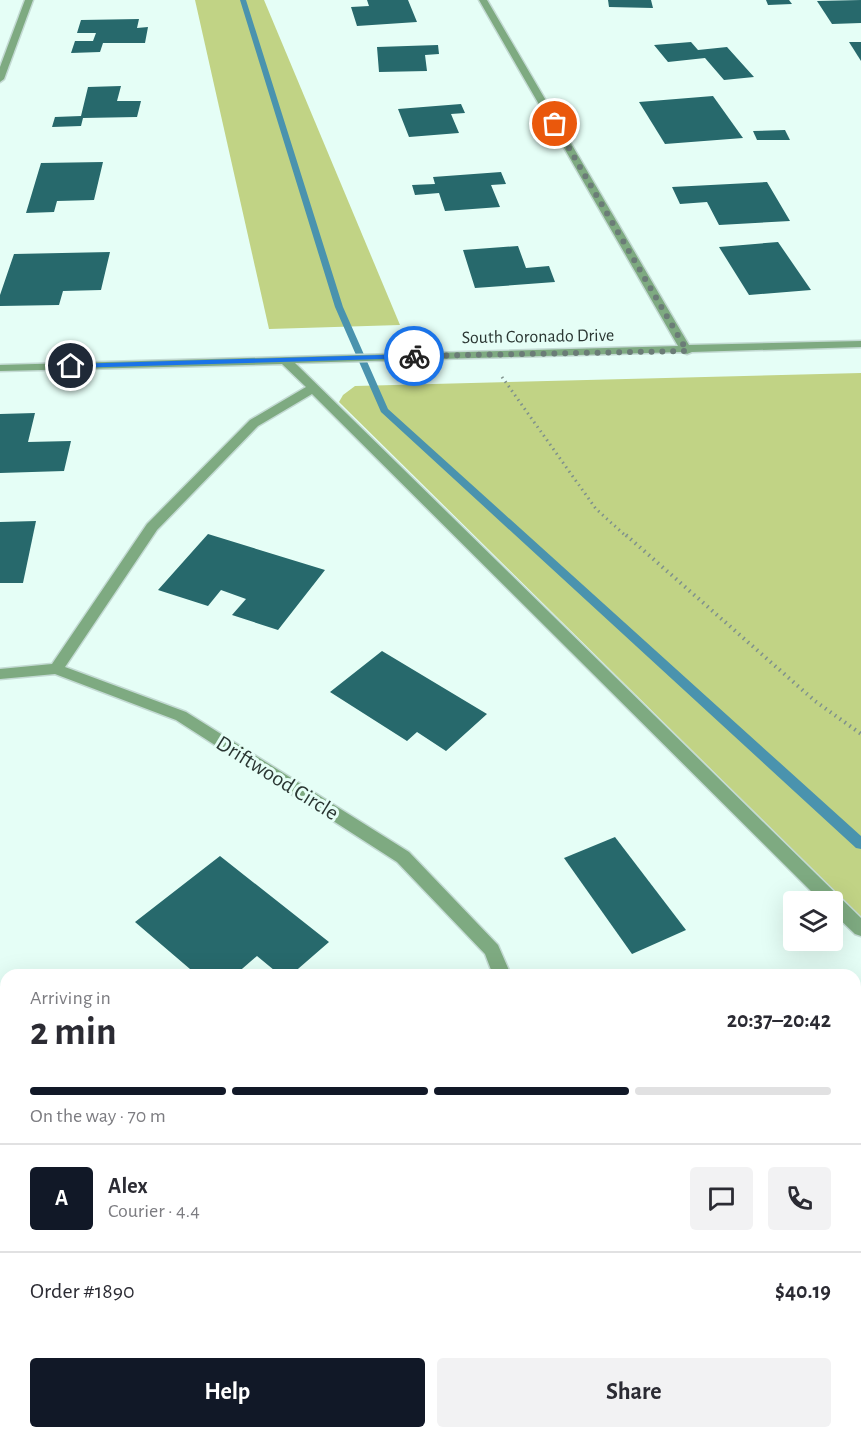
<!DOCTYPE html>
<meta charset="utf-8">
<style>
body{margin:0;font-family:"Alegreya Sans",sans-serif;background:#f2f2f3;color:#2b2b33;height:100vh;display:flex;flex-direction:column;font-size:22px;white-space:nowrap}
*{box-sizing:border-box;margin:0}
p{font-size:20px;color:#7c7c81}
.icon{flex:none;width:33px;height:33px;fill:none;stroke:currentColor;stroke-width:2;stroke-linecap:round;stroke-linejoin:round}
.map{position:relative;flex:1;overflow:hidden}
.drawer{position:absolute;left:0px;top:969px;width:861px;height:470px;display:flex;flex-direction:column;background:#fff;border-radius:18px 18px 0 0;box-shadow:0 6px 24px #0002}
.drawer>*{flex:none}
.tools{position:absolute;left:783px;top:891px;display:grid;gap:12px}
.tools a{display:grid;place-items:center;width:60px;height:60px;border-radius:6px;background:#fff;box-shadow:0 6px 24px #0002;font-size:30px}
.pin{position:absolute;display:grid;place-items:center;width:51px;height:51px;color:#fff;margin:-26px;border:3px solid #fff;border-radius:50%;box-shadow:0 2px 6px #0007}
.courier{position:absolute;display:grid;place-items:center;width:60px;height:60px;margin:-30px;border:4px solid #1a73e8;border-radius:50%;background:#fff;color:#222;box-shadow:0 2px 8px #0007}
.headline em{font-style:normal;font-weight:600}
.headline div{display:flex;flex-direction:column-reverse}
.headline{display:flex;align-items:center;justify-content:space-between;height:102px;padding:0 30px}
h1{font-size:39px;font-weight:600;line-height:45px}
.bar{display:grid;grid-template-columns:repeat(4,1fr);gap:9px 6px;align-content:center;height:72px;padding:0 30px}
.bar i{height:8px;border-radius:4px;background:#e1e1e2}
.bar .on{background:#111827}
.bar p{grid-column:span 4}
.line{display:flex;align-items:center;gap:15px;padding:0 30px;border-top:2px solid #e1e1e2}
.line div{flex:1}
.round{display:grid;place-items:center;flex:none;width:63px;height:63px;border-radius:6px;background:#f2f2f3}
.cta{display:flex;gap:12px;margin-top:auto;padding:12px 30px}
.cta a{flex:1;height:69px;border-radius:6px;background:#111827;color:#fff;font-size:24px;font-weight:600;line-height:69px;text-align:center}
.cta a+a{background:#f2f2f3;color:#2b2b33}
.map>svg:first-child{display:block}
.green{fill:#c1d385}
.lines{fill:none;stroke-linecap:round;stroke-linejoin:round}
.stream{fill:#4a93ae;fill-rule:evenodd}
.building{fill:#27696c}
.minor-casing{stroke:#c3dad3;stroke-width:3}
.path-far1{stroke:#7f918c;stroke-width:3;stroke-dasharray:1.5 4;stroke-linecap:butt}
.path{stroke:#7f918c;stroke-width:4;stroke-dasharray:1.5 4.5;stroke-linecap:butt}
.minor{fill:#7eaa81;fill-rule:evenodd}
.route{fill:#1a73e8}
.done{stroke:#6b7c77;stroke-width:6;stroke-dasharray:0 10.8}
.labels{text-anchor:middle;stroke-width:6;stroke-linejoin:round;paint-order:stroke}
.far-street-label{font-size:18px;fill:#2a3632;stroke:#e5fef6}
.street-label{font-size:22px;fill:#2a3632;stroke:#e5fef6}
</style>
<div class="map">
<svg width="861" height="1438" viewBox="0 0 861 1438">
<rect width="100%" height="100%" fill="#e5fef6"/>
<g class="green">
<polygon points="195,0 264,0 400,325 269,329"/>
<polygon points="861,373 861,917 339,402 343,395 355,386"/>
</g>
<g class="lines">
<polygon class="stream" points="240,0 246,0 343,307 388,409 861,836 861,849 856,848 381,412 335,307"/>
</g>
<g class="building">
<polygon points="367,0 408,0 417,22 357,26 351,7 369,6"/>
<polygon points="608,0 651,0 653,8 609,7"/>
<polygon points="766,0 789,0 792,4 768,5"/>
<polygon points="861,0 861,23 832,24 817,1"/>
<polygon points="139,19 137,28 148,27 145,43 103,43 100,52 71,53 75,41 93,41 96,33 77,33 81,20"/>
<polygon points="691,42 698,50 727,47 754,77 724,80 705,58 668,62 654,45"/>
<polygon points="849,42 861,42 861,61"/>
<polygon points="438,45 439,54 425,55 427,71 379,72 377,47"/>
<polygon points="121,86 117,101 141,101 137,117 83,118 81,126 52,127 55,117 81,116 88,87"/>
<polygon points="713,96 743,138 665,144 639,102"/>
<polygon points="461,104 465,113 451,114 459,133 409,137 398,109"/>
<polygon points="785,130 790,140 757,140 753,131"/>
<polygon points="103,162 94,200 57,201 54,212 26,213 41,163"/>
<polygon points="501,172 506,184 491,185 500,207 445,211 439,193 415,195 412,185 435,184 433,177"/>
<polygon points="767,182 790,221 719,225 707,202 680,204 672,187"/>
<polygon points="778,242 811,290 749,295 719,247"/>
<polygon points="518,246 526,268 549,266 555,282 475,288 463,250"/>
<polygon points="110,252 101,290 63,291 59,305 0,306 0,295 14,254"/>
<polygon points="35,413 28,442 71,441 64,471 0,473 0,414"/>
<polygon points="36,521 23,583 0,583 0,522"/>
<polygon points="208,534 325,570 278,630 232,615 246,599 221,590 208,606 158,590"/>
<polygon points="382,651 487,714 446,751 417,732 407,741 330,692"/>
<polygon points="615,837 686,930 632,954 564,858"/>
<polygon points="220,856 329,942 291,975 280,975 257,956 235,975 197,975 135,922"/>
<rect x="855" y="1187" width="6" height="145"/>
<rect x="249" y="1432" width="151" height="6"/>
</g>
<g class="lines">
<g class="minor-casing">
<g id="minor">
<polygon points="25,0 33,0 4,79 0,82 0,67"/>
<polygon points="479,0 487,0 689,345 861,341 861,347 692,352 687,354 682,352 295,363 861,918 861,936 855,934 832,912 832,902 822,902 312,394 258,426 157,530 65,667 186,712 409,852 498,945 511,975 493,975 485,954 397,862 176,720 55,674 0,679 0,669 52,664 147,524 250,420 306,387 282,364 0,371 0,365 678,346"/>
<rect x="855" y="1008" width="6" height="16"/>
<rect x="565" y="1432" width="22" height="6"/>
</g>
</g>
<polyline class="path-far1" points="502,377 596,509 627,537"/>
<polyline class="path" points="626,535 815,701 861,734"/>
<use href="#minor" class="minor"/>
</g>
<polygon class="route" points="414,354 416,358 71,368 68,366 71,364"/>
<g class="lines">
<polyline class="done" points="414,356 687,351 555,124"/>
</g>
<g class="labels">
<g class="far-street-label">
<text transform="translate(538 336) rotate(-1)" y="6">South Coronado Drive</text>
</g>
<g class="street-label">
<text transform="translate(278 777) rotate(32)" y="8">Driftwood Circle</text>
</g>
</g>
</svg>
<div class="tools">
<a><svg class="icon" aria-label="layers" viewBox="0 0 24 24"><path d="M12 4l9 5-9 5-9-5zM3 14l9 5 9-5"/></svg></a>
</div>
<div class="pin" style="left:555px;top:124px;background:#ea580c"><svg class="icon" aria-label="bag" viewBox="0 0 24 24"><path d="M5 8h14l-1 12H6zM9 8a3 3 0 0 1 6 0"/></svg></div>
<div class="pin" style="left:71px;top:366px;background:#1f2937"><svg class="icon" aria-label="home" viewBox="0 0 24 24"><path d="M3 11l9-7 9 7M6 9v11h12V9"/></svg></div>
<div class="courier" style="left:414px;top:356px"><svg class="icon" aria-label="bike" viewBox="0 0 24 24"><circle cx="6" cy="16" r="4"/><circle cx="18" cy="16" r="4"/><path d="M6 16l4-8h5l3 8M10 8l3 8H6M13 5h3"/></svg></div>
<section class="drawer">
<div class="headline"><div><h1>2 min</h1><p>Arriving in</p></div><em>20:37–20:42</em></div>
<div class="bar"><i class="on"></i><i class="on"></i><i class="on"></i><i></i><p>On the way · 70 m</p></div>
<div class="line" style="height:108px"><b class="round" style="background:#111827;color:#fff">A</b><div><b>Alex</b><p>Courier · 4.4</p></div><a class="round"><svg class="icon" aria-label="chat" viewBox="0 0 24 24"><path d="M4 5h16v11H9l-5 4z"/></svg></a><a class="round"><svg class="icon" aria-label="phone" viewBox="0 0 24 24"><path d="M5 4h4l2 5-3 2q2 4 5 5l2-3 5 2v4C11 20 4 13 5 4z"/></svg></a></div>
<div class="line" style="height:78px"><div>Order #1890</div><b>$40.19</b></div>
<div class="cta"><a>Help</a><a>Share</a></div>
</section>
</div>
